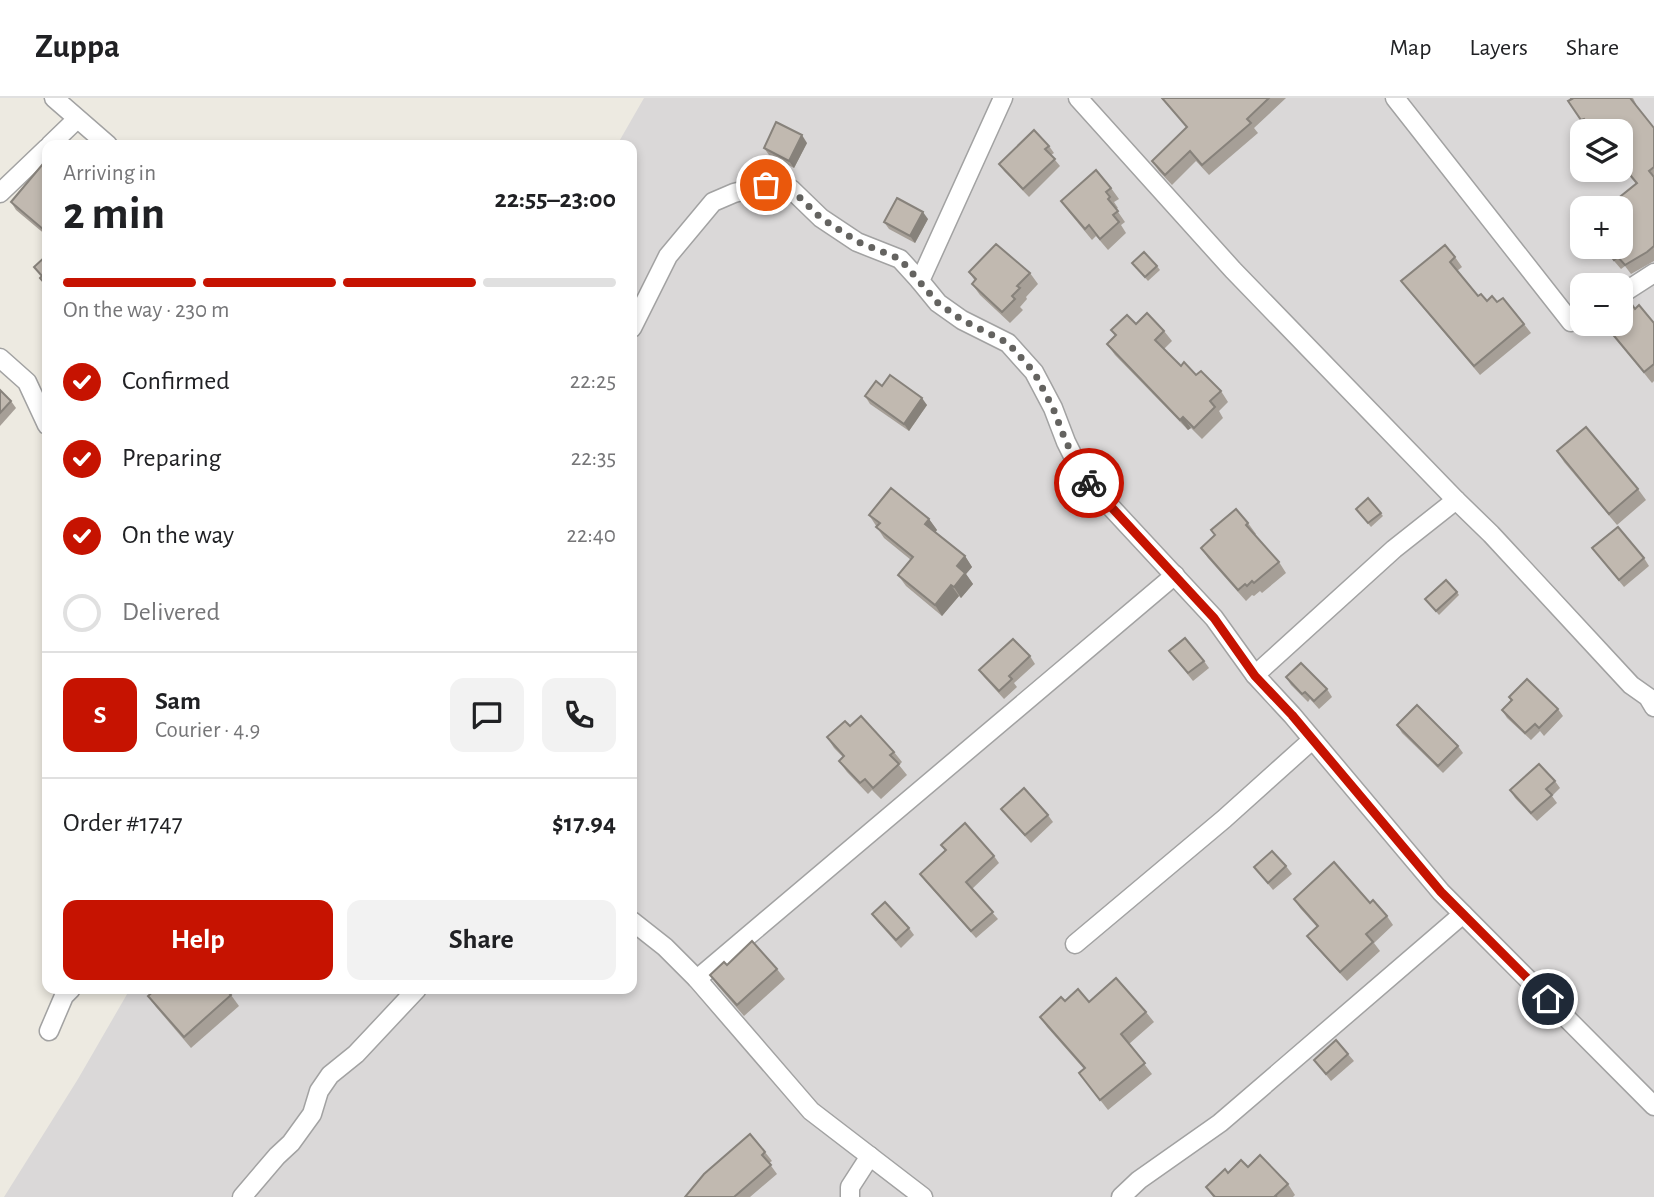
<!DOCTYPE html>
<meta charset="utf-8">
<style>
body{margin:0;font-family:"Alegreya Sans",sans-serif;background:#f2f2f2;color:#202124;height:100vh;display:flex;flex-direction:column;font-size:26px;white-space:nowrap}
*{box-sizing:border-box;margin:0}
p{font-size:23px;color:#757577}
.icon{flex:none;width:38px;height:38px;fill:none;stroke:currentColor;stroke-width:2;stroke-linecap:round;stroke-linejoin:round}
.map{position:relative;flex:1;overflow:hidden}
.sheet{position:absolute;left:42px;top:42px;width:595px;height:854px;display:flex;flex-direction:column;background:#fff;border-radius:14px;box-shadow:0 4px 10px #0003}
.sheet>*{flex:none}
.tools{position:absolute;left:1570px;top:21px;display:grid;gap:14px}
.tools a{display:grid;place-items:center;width:63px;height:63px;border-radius:14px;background:#fff;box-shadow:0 4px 10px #0003;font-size:35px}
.pin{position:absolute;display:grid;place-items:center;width:60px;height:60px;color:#fff;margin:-30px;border:4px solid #fff;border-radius:50%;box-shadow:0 2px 7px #0007}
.courier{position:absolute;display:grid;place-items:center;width:70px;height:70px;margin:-35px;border:5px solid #c61301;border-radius:50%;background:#fff;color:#222;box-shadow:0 2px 9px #0007}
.head em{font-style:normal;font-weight:600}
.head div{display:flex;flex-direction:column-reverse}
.head{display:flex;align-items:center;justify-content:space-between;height:119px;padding:0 21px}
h1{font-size:46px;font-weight:600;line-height:52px}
.bar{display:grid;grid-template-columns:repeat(4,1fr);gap:10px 7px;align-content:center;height:84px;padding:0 21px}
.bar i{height:9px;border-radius:5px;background:#e0e0e0}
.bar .on{background:#c61301}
.bar p{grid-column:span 4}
.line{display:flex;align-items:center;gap:18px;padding:0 21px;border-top:2px solid #e0e0e0}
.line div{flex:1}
.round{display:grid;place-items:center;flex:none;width:74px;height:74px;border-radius:14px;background:#f2f2f2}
ol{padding:0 21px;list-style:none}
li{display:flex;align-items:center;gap:21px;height:77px}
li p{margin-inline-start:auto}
li .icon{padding:7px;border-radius:50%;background:#c61301;color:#fff;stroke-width:4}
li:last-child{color:#757577}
li i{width:38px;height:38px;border:4px solid #e0e0e0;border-radius:50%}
.primary-button{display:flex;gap:14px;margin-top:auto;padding:14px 21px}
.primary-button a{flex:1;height:80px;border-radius:14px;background:#c61301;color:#fff;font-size:28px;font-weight:600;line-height:80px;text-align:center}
.primary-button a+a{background:#f2f2f2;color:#202124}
header{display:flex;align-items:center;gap:42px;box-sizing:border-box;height:98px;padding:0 35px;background:#fff;border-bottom:2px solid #e0e0e0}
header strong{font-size:33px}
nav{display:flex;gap:38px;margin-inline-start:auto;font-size:24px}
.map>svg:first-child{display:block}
.residential{fill:#dad8d8;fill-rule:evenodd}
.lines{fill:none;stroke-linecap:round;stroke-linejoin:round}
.minor-casing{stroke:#a2a2a2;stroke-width:21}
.minor{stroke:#fff;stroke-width:18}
.wall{fill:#a69f97}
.shaded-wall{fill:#87827b}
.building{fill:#c1b9b0;stroke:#87827b;stroke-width:2}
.done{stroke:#646360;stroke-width:7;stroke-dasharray:0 12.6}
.route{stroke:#c61301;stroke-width:9}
</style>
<header>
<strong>Zuppa</strong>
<nav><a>Map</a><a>Layers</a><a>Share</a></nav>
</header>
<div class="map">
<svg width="1654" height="1099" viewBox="0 0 1654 1099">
<rect width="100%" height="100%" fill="#edeae1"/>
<path class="residential" d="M644,0H1654V1099H4L78,981L130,891H632V47H617ZM1582,33H1620V72H1582ZM1582,110H1620V149H1582ZM1582,187H1620V226H1582Z"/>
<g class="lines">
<g class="minor-casing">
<g id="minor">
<polyline points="54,0 108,47"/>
<polyline points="1003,0 920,183 938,205 962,222 1008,245 1034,274 1053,310 1066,344 1083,378 1095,392 1214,520 1255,577 1292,617 1441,794 1654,1008"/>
<polyline points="1078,0 1233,172 1456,402"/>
<polyline points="1395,0 1571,224 1582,222"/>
<polyline points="50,47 77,21"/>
<polyline points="0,95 47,50"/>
<polyline points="1620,197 1654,175"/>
<polyline points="632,230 668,158 713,104 734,95 766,87 791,91 821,120 857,144 900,161 920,183"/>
<polyline points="0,260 27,284 47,327"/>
<polyline points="1255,577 1394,451 1456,402 1491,436 1631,587 1648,599 1654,609"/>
<polyline points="632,823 665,849 697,881 811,1013 923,1099"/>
<polyline points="1075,846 1224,721 1312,642"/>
<polyline points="697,881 1175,477"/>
<polyline points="49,933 64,898 71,891"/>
<polyline points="242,1099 277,1058 291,1045 312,1016 319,993 330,977 356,956 417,891"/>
<polyline points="850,1099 850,1089 870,1058"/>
<polyline points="1121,1099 1139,1082 1220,1025 1463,816"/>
</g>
</g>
<use href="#minor" class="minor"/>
</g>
<g class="wall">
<polygon points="1161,0 1286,0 1254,30 1258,35 1209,77 1196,63 1172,87 1159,73 1152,63 1187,29"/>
<polygon points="1571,0 1633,0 1636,6 1635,6 1654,30 1654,163 1631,176 1625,168 1621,171 1602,149 1620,149 1636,86 1620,66 1620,33 1593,33 1590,30 1587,32 1568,3 1572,1"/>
<polygon points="807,45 794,70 769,57 764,50"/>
<polygon points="1049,48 1054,55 1051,57 1060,68 1029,99 1004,73 999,66"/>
<polygon points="47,72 47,138 16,112 11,104"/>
<polygon points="1111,90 1119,101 1114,104 1118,110 1116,111 1125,124 1121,127 1126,135 1108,152 1096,138 1092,142 1069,114 1061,103"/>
<polygon points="928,121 915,145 889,131 884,124"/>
<polygon points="1455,159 1462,169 1457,173 1478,198 1487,203 1497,204 1524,226 1531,235 1480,277 1408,192 1401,183"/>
<polygon points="1132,165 1157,168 1160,172 1148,183"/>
<polygon points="969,174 1030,175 1038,186 1026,199 1027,201 1020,209 1023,212 1010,225 980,197 972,186 975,183"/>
<polygon points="1635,211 1654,225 1654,283 1652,285 1610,233"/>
<polygon points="1136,226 1164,233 1172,243 1164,251 1181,268 1196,277 1221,293 1228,304 1219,313 1223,320 1202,341 1191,330 1188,332 1115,257 1107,246 1115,238 1111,232"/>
<polygon points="882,288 927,307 909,333 870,306 865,298"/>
<polygon points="0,292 11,303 16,310 0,328"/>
<polygon points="1557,353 1638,391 1646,402 1617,427 1564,364"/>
<polygon points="1368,400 1383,418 1371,429 1356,411"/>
<polygon points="869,417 929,421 937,432 935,434 965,458 972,469 966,476 973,486 961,500 959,498 942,518 906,488 898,477 911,462 884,440"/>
<polygon points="1248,425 1256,436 1255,437 1279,464 1286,475 1262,495 1260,493 1254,498 1252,497 1246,503 1208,460 1201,450 1215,437 1211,432"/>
<polygon points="1592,450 1644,460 1649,468 1624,489"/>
<polygon points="1457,494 1459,497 1439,517 1425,501"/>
<polygon points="1169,553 1204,563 1209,570 1193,583"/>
<polygon points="1030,558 1035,566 1014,585 1017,589 1004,601 984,579 979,572"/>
<polygon points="1286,579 1327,591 1332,599 1319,611 1310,601 1308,604 1291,587"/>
<polygon points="1509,599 1558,611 1563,618 1544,638 1540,633 1531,642 1507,620 1502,612 1511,603"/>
<polygon points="1397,627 1458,648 1463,655 1443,675 1402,635"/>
<polygon points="827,639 894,654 902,664 899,667 907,677 881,701 872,692 868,696 847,674 839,663 843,659 834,650"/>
<polygon points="1555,683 1560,690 1552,698 1557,705 1537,723 1515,700 1510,692"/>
<polygon points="1001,711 1048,717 1053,724 1031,745 1007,718"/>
<polygon points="941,747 994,758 999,765 972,791 998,821 976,840 925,783 920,776 945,753"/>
<polygon points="1286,768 1292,776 1273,792 1254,769"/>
<polygon points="1294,801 1370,805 1387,818 1393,827 1374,845 1380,853 1347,883 1314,847 1307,838 1317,829 1300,810"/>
<polygon points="872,816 909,830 914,837 901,850 877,823"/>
<polygon points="727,867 777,871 785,881 744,918 718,888 710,877"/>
<polygon points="231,897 239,908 191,950 156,909 148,898"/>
<polygon points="1065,903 1089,904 1146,914 1154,924 1129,946 1152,976 1108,1012 1079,975 1084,971 1047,929 1040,919"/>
<polygon points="1348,956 1354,963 1331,983 1314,962"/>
<polygon points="765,1054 772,1063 769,1065 777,1076 750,1099 685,1099"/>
<polygon points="1248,1069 1288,1086 1295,1097 1293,1099 1213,1099 1206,1089 1228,1075"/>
</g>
<g class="shaded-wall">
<polygon points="802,37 807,45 794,70 789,63"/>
<polygon points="923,114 928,121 915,145 910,138"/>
<polygon points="922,300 927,307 909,333 904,326"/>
<polygon points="1183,319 1191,330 1188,332 1180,322"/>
<polygon points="929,421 937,432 933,437 925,426"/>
<polygon points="965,458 972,469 966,476 973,486 961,500 954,489 957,468"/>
<polygon points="951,487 959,498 942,518 935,507"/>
</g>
<g class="building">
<polygon points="1162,0 1269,0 1247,21 1251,25 1202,67 1190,53 1165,77 1152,63 1187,29"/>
<polygon points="1571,0 1630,0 1654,30 1654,69 1649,73 1654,79 1654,148 1647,154 1625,167 1618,159 1614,162 1604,149 1620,149 1620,110 1606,110 1637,85 1620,65 1620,33 1594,33 1584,21 1581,22 1568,3 1572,1"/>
<polygon points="776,24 802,37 789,63 764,50"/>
<polygon points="1034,32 1049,48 1045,51 1055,61 1023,91 999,66"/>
<polygon points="42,67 47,72 47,129 44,132 11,104"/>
<polygon points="1096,72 1111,90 1106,94 1110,99 1108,101 1118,113 1113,117 1119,124 1100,141 1089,127 1085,131 1061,103"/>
<polygon points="897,100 923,114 910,138 884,124"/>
<polygon points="996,146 1030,175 1017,188 1020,190 1012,198 1015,201 1002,214 972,186 976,181 969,174"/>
<polygon points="1445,147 1455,159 1450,164 1478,198 1481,196 1487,203 1492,198 1497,204 1503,200 1524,226 1474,268 1401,183"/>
<polygon points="1144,154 1157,168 1145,179 1132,165"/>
<polygon points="47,157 47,188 40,180 42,178 34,169"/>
<polygon points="1631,205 1635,211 1639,207 1654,225 1654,266 1644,274 1610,233 1618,226 1620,226 1620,213"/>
<polygon points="1147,215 1164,233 1155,242 1181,268 1184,264 1196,277 1201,273 1221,293 1210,303 1215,309 1194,330 1183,319 1180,322 1107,246 1116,237 1111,232 1127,217 1136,226"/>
<polygon points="890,277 922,300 904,326 865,298 876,283 882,288"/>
<polygon points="0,292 11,303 0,315"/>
<polygon points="1586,329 1638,391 1609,416 1557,353"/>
<polygon points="891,390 929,421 925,426 965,458 957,468 965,475 954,489 951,487 935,507 898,477 913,459 876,429 880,425 869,417"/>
<polygon points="1368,400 1381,415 1368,425 1356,411"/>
<polygon points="1236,411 1248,425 1246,427 1279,464 1254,485 1252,483 1247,488 1245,486 1238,492 1201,450 1215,437 1211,432"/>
<polygon points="1618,429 1644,460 1619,482 1592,450"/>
<polygon points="1446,482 1457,494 1436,513 1425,501"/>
<polygon points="1185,540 1204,563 1188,575 1169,553"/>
<polygon points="1013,541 1030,558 1009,578 1012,581 999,593 979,572"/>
<polygon points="1301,565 1327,591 1314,603 1305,594 1302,596 1286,579"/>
<polygon points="1527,581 1558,611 1539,630 1535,626 1525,635 1502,612 1512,602 1509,599"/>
<polygon points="1417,607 1458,648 1438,668 1397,627"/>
<polygon points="861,618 894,654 890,657 899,666 873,690 865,681 860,685 839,663 844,658 827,639 845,623 850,628"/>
<polygon points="1539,666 1555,683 1546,691 1552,697 1531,715 1510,692"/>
<polygon points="1024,690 1048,717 1025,737 1001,711"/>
<polygon points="965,725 994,758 966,784 993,814 971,833 920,776 946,752 941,747"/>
<polygon points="1272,753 1286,768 1268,785 1254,769"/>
<polygon points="1334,764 1370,805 1373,802 1387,818 1366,836 1373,844 1340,874 1307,838 1318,828 1294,801"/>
<polygon points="885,804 909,830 896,842 872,816"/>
<polygon points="752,843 777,871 737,907 710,877 724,864 727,867"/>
<polygon points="1116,880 1146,914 1121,936 1145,965 1100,1002 1079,975 1085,970 1040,919 1061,899 1065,903 1078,891 1089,904"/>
<polygon points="156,891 225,891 231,897 184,939 148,898"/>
<polygon points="1336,942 1348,956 1326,976 1314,962"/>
<polygon points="750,1036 765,1054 762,1057 771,1067 734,1099 685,1099 704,1076"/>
<polygon points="1260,1057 1288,1086 1275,1098 1277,1099 1215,1099 1206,1089 1225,1071 1228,1075 1241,1062 1248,1069"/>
</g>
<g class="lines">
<polyline class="done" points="766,87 791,91 821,120 858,144 900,161 938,205 962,222 1008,245 1034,274 1053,310 1066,344 1089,385"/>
<polyline class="route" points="1089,385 1214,520 1255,578 1292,617 1441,794 1548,901"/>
</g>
</svg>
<div class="tools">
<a><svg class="icon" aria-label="layers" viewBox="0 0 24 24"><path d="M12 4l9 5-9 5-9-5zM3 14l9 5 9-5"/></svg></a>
<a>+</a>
<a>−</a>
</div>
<div class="pin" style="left:766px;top:87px;background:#ea580c"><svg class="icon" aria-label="bag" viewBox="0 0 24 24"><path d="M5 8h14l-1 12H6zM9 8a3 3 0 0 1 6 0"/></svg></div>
<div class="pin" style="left:1548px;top:901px;background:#1f2937"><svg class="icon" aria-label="home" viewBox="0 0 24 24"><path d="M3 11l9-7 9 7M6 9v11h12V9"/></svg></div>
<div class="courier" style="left:1089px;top:385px"><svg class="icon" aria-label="bike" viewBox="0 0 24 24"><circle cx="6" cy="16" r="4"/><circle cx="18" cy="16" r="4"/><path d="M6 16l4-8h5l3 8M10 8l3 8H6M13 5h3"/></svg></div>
<section class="sheet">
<div class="head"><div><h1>2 min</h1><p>Arriving in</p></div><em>22:55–23:00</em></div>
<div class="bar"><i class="on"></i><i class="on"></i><i class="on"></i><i></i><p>On the way · 230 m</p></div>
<ol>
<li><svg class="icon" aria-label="check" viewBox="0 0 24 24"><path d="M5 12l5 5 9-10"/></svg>Confirmed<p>22:25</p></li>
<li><svg class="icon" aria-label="check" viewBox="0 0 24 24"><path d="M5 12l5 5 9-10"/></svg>Preparing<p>22:35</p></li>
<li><svg class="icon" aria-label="check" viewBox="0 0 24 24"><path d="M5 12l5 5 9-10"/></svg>On the way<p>22:40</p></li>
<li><i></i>Delivered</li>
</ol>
<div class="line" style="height:126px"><b class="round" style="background:#c61301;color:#fff">S</b><div><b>Sam</b><p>Courier · 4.9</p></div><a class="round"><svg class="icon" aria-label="chat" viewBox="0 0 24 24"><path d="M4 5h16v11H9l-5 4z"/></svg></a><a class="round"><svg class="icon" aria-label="phone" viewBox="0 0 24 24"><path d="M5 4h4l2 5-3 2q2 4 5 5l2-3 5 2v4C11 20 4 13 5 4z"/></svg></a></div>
<div class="line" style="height:91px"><div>Order #1747</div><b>$17.94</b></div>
<div class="primary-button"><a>Help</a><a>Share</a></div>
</section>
</div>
